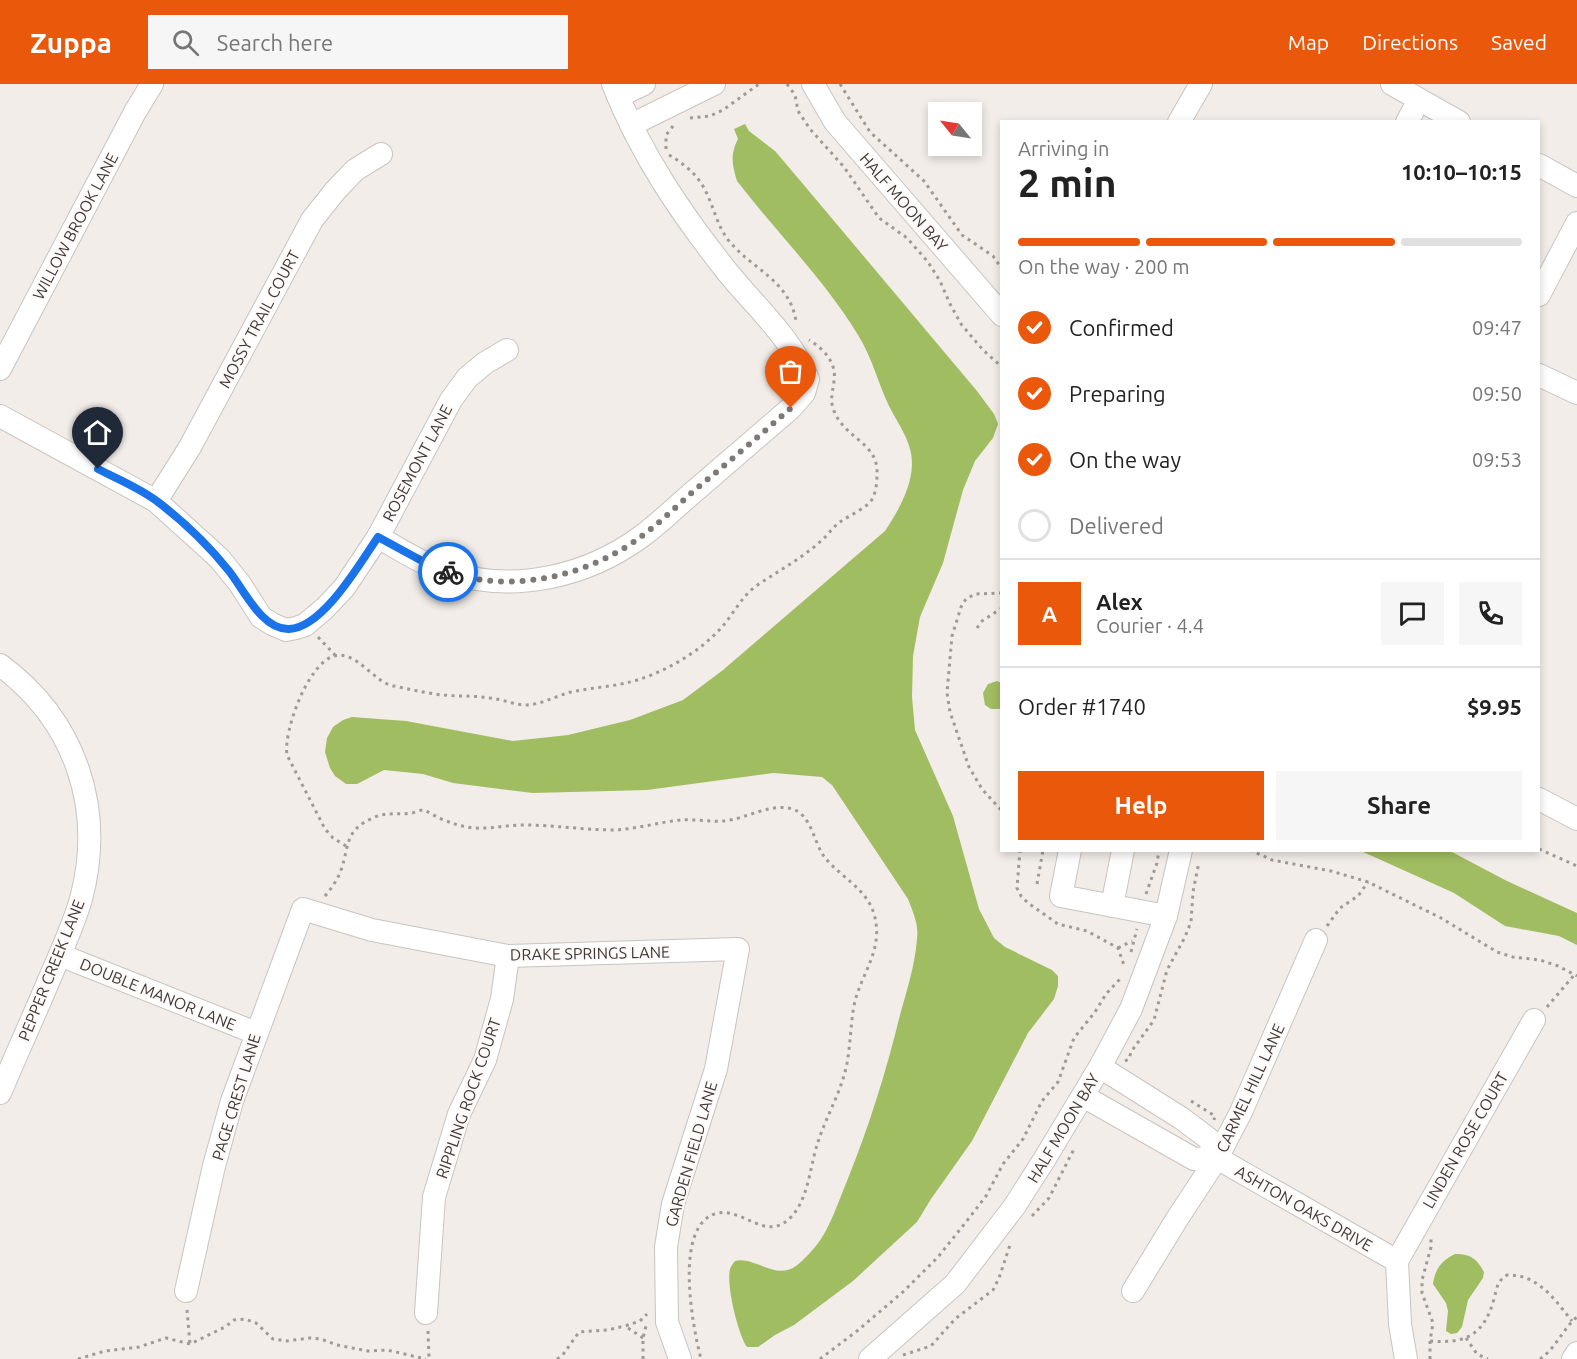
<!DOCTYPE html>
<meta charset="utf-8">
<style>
body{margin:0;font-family:Ubuntu,sans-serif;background:#f6f6f6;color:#222;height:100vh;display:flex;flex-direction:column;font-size:22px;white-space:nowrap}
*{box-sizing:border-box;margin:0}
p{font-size:20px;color:#767676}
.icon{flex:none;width:33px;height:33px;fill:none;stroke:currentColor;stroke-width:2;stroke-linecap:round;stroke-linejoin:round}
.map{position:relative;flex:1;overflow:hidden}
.side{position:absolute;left:1000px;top:36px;width:540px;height:732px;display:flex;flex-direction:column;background:#fff;border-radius:0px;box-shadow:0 3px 9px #0003}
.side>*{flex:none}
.needle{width:39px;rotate:300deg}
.tools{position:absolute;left:928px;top:18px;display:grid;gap:12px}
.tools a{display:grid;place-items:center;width:54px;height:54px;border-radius:0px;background:#fff;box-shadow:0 3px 9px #0003;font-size:30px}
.pin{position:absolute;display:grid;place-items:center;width:51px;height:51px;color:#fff;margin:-62px -26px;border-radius:50% 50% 50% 0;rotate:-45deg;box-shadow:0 0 6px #0007}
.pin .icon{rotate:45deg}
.courier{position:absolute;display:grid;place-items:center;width:60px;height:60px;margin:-30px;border:4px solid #1a73e8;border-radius:50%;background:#fff;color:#222;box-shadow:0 2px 8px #0007}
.head em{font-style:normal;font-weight:700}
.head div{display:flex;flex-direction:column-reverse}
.head{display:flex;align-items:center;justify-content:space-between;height:102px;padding:0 18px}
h1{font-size:39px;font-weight:700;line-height:45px}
.bar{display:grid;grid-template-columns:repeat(4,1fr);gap:9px 6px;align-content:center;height:72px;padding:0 18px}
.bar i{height:8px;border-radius:4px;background:#e0e0e0}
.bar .on{background:#ea580c}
.bar p{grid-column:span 4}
.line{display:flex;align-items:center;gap:15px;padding:0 18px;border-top:2px solid #e0e0e0}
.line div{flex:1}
.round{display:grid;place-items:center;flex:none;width:63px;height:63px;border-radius:0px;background:#f6f6f6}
ol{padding:0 18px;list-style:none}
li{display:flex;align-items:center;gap:18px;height:66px}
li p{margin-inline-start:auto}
li .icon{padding:6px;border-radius:50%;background:#ea580c;color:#fff;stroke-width:4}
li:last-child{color:#767676}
li i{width:33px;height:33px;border:3px solid #e0e0e0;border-radius:50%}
.button{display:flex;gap:12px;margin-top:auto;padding:12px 18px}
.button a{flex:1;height:69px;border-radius:0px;background:#ea580c;color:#fff;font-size:24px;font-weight:700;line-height:69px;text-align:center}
.button a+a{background:#f6f6f6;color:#222}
header{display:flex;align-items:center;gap:36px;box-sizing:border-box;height:84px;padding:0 30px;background:#ea580c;color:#fff}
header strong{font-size:28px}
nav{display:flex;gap:33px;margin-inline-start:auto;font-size:21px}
.search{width:420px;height:54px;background:#f6f6f6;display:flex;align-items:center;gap:15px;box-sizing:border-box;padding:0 21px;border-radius:0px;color:#767676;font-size:22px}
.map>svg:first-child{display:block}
.water{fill:#a1bd62}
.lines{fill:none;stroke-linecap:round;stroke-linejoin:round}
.minor-casing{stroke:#c9c4c0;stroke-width:24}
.path{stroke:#9e9a96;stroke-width:3;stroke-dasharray:3 4.5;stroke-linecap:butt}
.minor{stroke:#fff;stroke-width:22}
.done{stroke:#7c7976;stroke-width:6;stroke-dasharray:0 10.8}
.route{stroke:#1a73e8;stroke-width:8}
.labels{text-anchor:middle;stroke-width:4.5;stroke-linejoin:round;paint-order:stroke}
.street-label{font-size:16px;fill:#3d3b39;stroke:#fffaf7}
</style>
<header>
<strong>Zuppa</strong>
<div class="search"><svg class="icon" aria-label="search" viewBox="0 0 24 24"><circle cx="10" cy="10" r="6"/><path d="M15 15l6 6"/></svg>Search here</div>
<nav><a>Map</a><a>Directions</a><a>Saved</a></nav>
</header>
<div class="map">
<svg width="1577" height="1275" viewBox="0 0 1577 1275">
<rect width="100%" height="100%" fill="#f2ede8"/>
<g class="water">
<path d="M745,40L749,47L775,67L803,100L977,307L994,330L998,340L993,354L975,377L963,406L943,479L920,533L913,572L912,613L915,646L953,732L979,825L994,854L1005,863L1052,886L1058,892V902L1054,915L1028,949L972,1057L931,1115L917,1138L853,1197L794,1241L775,1251L758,1263H747C738,1250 726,1201 730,1185C731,1182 733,1180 735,1177C755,1172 775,1197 796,1182C805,1175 814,1165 821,1155C832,1138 839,1116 847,1097C869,1043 886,988 900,931C907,906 915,881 917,855C919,841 913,828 908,815L832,701L822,693L774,689L647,706L533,709L453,699L423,690L384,686L357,700H346L335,692L330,684L325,668L327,654L333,643L343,636L352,633L406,637L513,657L568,651L630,636L683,616L723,586L885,447C898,427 911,405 912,381C913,359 898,340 889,322C878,299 872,273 858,251C824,195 777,149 737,97C732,81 730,70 738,55L734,45Z"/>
<polygon points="997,597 1002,599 1002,625 991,625 985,621 983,609 988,600"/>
<polygon points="1361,767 1450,767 1505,796 1577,829 1577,861 1559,852 1505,842 1454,809"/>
<path d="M1455,1170C1471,1170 1477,1175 1484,1188L1483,1194L1468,1216L1462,1243L1457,1249L1451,1250L1446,1247L1448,1227L1446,1219L1433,1200C1435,1185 1442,1176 1455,1170Z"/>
</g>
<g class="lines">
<g class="minor-casing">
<g id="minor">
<polyline points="813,0 835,38 1002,231"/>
<polyline points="1392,0 1459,38"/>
<polyline points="618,12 644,0"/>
<polyline points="1179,38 1201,0"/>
<polyline points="1407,38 1419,16"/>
<polyline points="631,41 714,0"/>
<polyline points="1539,81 1577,102"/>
<polyline points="1539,211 1577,139"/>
<polyline points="0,285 135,28 152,0"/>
<polyline points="1539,291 1577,309"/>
<polyline points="0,332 156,417 219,474 240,500 261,533 272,540 286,546 296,544 305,541 324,525 344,504 378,453 451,316 467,294 485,279 507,266"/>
<polyline points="156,417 190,363 312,136 335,107 355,86 381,70"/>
<path d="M378,453C401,466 425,482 451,489C516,509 588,492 642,452C661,438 679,420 697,405C728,378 760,351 791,324L804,309L808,295C791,254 757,224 729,190C682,131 641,71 613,0"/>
<path d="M0,581C76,637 105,725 81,815C73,843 60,870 49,896C33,934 16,971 0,1009"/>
<polyline points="1539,715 1577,735"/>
<polyline points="1070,766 1061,812 1166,832"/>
<polyline points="1112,822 1123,766"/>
<polyline points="60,871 256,949"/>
<polyline points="1100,983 1181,1034 1209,1055 1217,1074"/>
<polyline points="1083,1012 1194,1075 1217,1074 1397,1177"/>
<polyline points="1397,1177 1534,936"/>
<polyline points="1397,1177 1400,1240 1406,1275"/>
<polyline points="186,1207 214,1082 232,1017 303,825 372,846 508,872 738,865 716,985 673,1120 666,1163 667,1238 680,1275"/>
<polyline points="1133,1207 1177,1135 1217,1074 1241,1028 1316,856"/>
<polyline points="426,1229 434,1113 459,1030 485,976 502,915 508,872"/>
<polyline points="870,1275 955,1200 1014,1123 1044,1076 1100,983 1131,925 1166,832 1181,766"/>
<polyline points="1573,1275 1577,1269"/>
</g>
</g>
<g class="path">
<polyline points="787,0 795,11 798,27 810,45 844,83 879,134 907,154 928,178 940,197 950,220 961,240 983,266 1002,283"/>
<polyline points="840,0 870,48 924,97 962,151 993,172 1002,185"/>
<polyline points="690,34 710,32 723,26 759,0"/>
<polyline points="666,65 666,51 673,42"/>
<path d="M669,71C683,79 698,91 705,106C714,123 717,142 729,157C753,186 789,196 796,237"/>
<polyline points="1002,509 976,510 967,514 962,520 952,552 947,609 950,628 969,683 982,705 1002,727"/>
<polyline points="977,544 982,537 1002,524"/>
<polyline points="318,553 335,571"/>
<path d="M346,762L333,754L325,745L287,671C283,648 308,579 334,572C357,566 374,599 394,602C408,605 421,608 435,610C453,613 472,611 490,614C502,615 514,621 527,621C542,620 556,612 571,608C589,604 608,603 626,599C658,592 698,570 721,544C733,531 741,513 756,502C778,487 801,475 821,457C828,451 833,443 840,438C850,431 863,426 871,417C876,410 877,398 877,390C879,358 842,354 833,324C830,315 833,306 834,297C837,279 824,265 809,256"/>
<polyline points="1539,765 1577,782"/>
<polyline points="1020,766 1017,804 1021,812 1028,819 1058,840 1087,847 1118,864 1125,884"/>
<polyline points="1250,766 1272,776 1331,787 1368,798 1441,834 1497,868 1513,873 1540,876 1558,882 1577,892"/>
<polyline points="1037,800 1043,766"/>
<polyline points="1146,810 1157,779 1159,766"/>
<path d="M325,812C331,805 338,795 341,786C350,760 344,746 375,733C387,728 398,731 411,729C415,729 419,726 423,726C427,727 435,732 439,734C451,739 462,743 474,744C491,745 507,741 523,741C554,741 584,746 615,746C637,745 659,738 681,736C695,735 710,738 724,737C746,735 773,717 795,726C811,733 814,757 823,771C839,793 866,803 874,830C884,864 863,887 855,917C850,939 851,962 846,984C840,1010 826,1033 818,1058C810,1081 809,1113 792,1132C767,1160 744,1124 718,1129C672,1139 693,1244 701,1275"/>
<polyline points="1327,842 1340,824 1358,812 1368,798"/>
<polyline points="1118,864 1132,857"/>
<polyline points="1131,868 1137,845"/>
<polyline points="1547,923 1575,890"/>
<polyline points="1125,977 1129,975 1131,968 1154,936 1167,886 1185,853 1191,838 1193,808 1199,778"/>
<polyline points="1191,1017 1215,1032 1214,1036"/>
<polyline points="1032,1132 1049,1114 1074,1065"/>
<polyline points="187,1226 190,1260"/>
<polyline points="428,1247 429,1275"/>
<polyline points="643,1254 625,1242 640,1237 647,1230"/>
<polyline points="1466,1254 1477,1270 1488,1275"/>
<path d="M1430,1257C1466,1260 1484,1251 1494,1215C1497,1204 1497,1197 1507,1191C1538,1190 1555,1216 1572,1237"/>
<polyline points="903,1271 931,1262 955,1235 993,1206 999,1194 1010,1161"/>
<polyline points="78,1275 105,1267 139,1263 166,1254 190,1260 225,1243 234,1236 245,1235 256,1239 273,1255 286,1257 310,1254 321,1255 337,1261 368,1267 387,1266 426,1275"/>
<polyline points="557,1275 562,1272 579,1248 607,1246 625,1242"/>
<polyline points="643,1275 643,1254 647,1238"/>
<polyline points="820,1275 857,1247 904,1207 938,1173 966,1138 986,1112 1003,1080 1023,1055 1042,1017 1058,998 1074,954 1095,928 1106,910 1121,894"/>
<polyline points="1430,1275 1430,1257 1433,1239 1422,1209 1422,1196 1431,1163 1431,1154"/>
<path d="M1540,1275C1556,1264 1562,1246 1577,1233"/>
</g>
<use href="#minor" class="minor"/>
</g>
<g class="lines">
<path class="done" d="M448,488C513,510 589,492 642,452C662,437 679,420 697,404C729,378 760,351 791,324"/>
<path class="route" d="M98,385C117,395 140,404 158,418C183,437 209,462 229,487C244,506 262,546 289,545C323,544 360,479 378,453L424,478L448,488"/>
</g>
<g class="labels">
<g class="street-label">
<text transform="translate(904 118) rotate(49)" y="6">HALF MOON BAY</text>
<text transform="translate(75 142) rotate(-62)" y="6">WILLOW BROOK LANE</text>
<text transform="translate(259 235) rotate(-62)" y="6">MOSSY TRAIL COURT</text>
<text transform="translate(417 379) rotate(-62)" y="6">ROSEMONT LANE</text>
<text transform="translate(590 869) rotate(-1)" y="6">DRAKE SPRINGS LANE</text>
<text transform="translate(51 886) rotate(-68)" y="6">PEPPER CREEK LANE</text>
<text transform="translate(158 910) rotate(22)" y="6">DOUBLE MANOR LANE</text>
<text transform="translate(1250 1004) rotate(-65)" y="6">CARMEL HILL LANE</text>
<text transform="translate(236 1013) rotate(-73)" y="6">PAGE CREST LANE</text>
<text transform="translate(468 1014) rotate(-71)" y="6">RIPPLING ROCK COURT</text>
<text transform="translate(1063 1044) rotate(-59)" y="6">HALF MOON BAY</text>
<text transform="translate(1465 1056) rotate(-60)" y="6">LINDEN ROSE COURT</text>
<text transform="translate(691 1070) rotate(-74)" y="6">GARDEN FIELD LANE</text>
<text transform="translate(1304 1124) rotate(30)" y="6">ASHTON OAKS DRIVE</text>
</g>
</g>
</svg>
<div class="tools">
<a><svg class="needle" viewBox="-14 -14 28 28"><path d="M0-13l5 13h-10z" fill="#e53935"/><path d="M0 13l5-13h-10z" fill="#767676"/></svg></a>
</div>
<div class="pin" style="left:791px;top:324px;background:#ea580c"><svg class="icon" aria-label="bag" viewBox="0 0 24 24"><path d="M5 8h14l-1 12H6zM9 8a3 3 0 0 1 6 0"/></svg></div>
<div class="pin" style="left:98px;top:385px;background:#1f2937"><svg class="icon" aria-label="home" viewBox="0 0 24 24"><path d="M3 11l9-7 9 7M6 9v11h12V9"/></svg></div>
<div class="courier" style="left:448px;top:488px"><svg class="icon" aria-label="bike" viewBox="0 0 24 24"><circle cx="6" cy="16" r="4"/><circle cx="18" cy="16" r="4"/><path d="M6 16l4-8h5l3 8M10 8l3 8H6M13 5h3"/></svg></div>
<section class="side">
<div class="head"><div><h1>2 min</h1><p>Arriving in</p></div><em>10:10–10:15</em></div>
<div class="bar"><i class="on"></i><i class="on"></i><i class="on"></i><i></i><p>On the way · 200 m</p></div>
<ol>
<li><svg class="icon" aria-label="check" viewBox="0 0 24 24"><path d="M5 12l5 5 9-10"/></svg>Confirmed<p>09:47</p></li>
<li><svg class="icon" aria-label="check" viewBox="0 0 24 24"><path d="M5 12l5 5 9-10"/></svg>Preparing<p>09:50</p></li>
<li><svg class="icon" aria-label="check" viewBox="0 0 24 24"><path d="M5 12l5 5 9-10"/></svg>On the way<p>09:53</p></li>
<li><i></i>Delivered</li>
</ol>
<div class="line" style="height:108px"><b class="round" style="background:#ea580c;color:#fff">A</b><div><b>Alex</b><p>Courier · 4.4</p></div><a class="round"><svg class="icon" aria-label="chat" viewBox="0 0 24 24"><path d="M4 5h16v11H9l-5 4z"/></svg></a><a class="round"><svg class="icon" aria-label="phone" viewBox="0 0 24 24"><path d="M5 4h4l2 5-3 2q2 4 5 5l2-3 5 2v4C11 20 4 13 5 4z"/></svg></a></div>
<div class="line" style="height:78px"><div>Order #1740</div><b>$9.95</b></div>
<div class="button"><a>Help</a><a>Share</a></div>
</section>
</div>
